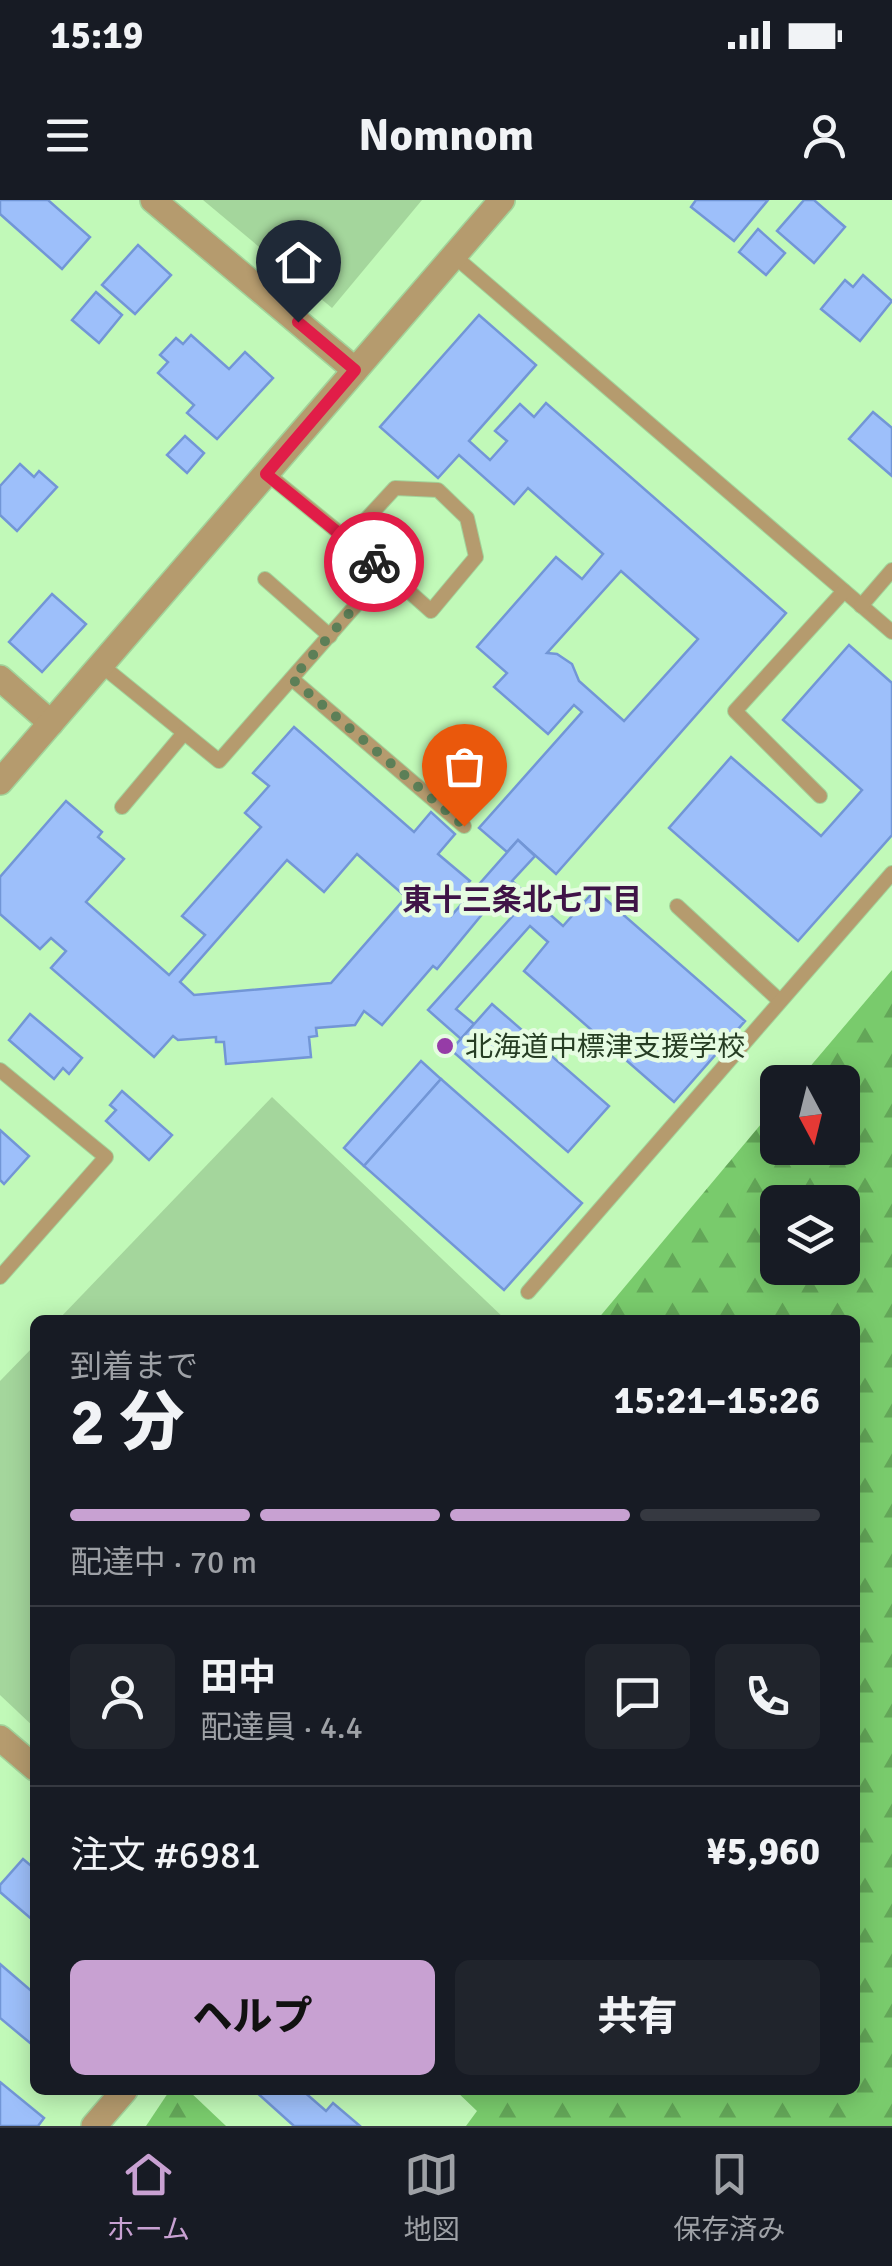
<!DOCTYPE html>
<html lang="ja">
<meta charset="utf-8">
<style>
body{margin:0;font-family:Signika,"Noto Sans JP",sans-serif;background:#20242c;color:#f1f3f6;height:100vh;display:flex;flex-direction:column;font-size:38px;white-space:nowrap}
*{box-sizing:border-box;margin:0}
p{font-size:32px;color:#9ea1a6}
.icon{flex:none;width:55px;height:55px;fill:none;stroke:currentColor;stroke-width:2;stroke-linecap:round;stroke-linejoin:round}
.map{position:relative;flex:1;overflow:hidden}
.drawer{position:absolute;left:30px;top:1115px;width:830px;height:780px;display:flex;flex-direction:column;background:#171b24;border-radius:15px;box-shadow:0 5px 25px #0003}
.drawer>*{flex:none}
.needle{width:65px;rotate:173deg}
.fabs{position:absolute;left:760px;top:865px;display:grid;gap:20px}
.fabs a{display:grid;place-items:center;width:100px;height:100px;border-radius:15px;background:#171b24;box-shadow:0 5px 25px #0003;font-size:50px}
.pin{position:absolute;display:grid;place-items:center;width:85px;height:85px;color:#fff;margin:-102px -42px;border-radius:50% 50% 50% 0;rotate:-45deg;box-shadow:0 0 10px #0007}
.pin .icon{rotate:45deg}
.courier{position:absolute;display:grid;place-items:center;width:100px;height:100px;margin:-50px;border:8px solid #e11d48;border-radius:50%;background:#fff;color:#222;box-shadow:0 2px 12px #0007}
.head em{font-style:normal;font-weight:800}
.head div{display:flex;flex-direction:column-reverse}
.head{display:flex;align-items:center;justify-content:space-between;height:170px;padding:0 40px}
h1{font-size:65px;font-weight:800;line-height:75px}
.bar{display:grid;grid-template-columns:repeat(4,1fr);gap:15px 10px;align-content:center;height:120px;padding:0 40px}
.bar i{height:12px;border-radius:8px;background:#363941}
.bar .active{background:#c8a1d2}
.bar p{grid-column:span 4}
.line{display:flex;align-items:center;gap:25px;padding:0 40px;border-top:2px solid #363941}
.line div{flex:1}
.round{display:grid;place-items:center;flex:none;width:105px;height:105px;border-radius:15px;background:#20242c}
.primary-button{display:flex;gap:20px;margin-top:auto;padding:20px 40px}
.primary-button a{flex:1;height:115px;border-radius:15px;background:#c8a1d2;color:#111;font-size:40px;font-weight:800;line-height:115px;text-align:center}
.primary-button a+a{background:#20242c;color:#f1f3f6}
.status{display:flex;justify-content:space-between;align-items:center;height:70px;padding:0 50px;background:#171b24;direction:ltr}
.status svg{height:28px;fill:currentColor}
header{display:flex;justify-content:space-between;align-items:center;height:130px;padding:0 40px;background:#171b24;font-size:45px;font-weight:800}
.dock{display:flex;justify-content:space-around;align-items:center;height:140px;border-top:2px solid #363941;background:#171b24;font-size:28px;color:#9ea1a6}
.dock a{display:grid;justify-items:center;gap:5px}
.dock .active{color:#c8a1d2}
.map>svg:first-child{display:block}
.grass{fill:#a4d69c}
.forest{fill:url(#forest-firs);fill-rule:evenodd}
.building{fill:#9dbffa;stroke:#7296d6;stroke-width:2.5;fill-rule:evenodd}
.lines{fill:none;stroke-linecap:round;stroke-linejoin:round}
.lane-casing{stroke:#a2d39a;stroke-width:16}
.street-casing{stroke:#a2d39a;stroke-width:28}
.lane{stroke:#b59b6e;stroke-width:14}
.street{stroke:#b59b6e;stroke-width:25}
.done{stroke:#5c7f57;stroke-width:10;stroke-dasharray:0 18}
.route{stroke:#e11d48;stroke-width:12}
.poi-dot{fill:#963ca7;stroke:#e6fce2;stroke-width:4}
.labels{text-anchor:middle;stroke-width:9;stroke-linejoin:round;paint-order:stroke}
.poi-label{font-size:28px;fill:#263d23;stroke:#e6fce2;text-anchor:start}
.neighbourhood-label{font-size:30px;font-weight:bold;fill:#3f1447;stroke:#e6fce2}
</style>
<div class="status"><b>15:19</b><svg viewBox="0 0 49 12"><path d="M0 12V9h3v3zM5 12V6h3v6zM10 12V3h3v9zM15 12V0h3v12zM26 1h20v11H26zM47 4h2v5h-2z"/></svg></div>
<header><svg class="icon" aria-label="menu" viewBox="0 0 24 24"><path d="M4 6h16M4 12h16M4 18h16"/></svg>Nomnom<svg class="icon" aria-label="person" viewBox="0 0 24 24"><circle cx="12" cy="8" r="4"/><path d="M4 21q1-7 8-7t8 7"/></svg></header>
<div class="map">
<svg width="892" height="1926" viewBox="0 0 892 1926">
<defs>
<pattern id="forest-firs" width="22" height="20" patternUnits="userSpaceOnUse" patternTransform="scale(2.5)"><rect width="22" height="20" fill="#79cb6c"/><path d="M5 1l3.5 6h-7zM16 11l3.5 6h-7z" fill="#63a658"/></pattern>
</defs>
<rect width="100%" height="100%" fill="#c1f9b8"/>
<g class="grass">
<polygon points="203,0 422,0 332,108"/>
<polygon points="272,897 506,1120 58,1120"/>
<polygon points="35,1145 35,1528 0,1495 0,1181"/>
</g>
<g class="forest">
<path d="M892,770V1926H466L477,1911L455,1890H855V1120H597L777,905L778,948H842V882H797ZM778,1002H842V1068H778Z"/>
<polygon points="170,1890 188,1890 226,1926 146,1926"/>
</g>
<g class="building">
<polygon points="0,0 48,0 90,37 62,69 0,14"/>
<polygon points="696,0 768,0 734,41 691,7"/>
<polygon points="804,0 814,0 845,27 814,63 777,31"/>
<polygon points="758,29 785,53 766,75 739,52"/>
<polygon points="138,45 171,75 135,114 102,85"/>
<polygon points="863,75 892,101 860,141 821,109 845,80 853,87"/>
<polygon points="96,92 122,115 99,143 72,120"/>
<path d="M479,115L536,165L469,241L490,260L507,241L495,231L520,204L534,217L546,203L786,413L556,674L518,640L507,652L479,628L582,512L574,505L548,534L494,487L507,473L477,447L556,357L582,379L603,354L528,288L514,304L459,255L438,278L380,227ZM621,371L698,439L624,521L579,481L572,464L557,454L547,453Z"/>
<polygon points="191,135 229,169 245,152 273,178 217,239 187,213 194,205 158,173 168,162 160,155 176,138 183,144"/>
<polygon points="873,212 892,228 892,276 849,239"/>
<polygon points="185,236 204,253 187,273 167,255"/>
<polygon points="20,264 34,277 39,271 57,287 17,331 0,315 0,286"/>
<polygon points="52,394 86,424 42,472 9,442"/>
<polygon points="849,445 892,483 892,635 798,741 669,628 731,557 821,636 862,590 783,520"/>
<path d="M294,527L414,632L431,612L455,634L438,654L470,681L444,711L451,716L518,640L535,656L512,681L563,726L595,690L745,821L674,902L524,771L548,742L530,726L456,809L474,824L461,839L428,810L517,711L498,695L437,769L433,766L382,825L364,811L355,825L316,828L317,836L309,837L311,857L226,864L224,842H216V837L178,840L173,836L154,857L51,768L66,751L51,738L40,749L0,714V677L66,601L102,632L98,637L124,659L86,702L169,775L205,735L182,716L261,627L245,613L269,586L253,573ZM357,654L406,697L331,783L194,795L180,782L287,660L324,692Z"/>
<polygon points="492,804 609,906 568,952 451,850"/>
<polygon points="30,814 82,858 69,874 63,868 54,879 9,840"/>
<polygon points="421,861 441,879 364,966 344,948"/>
<polygon points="441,879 582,1003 504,1090 364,966"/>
<polygon points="122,891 172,935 149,960 106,921 116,910 110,905"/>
<polygon points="0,930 29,956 4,984 0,980"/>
<polygon points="23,1659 35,1669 35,1722 0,1692 0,1685"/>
<polygon points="0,1764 35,1794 35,1847 0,1818"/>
<polygon points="0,1882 44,1918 38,1926 0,1926"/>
<polygon points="254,1890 302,1890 326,1911 333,1903 360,1926 294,1926"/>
</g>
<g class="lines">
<g class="lane-casing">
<g id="lane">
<polyline points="454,56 892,432"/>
<polyline points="347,340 395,288 438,290 467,318 476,357 431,411 386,371"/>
<polyline points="265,379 330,436"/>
<polyline points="861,406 892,370"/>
<polyline points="101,465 219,561 386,371 266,273"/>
<polyline points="292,479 464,626"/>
<polyline points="820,596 735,511 844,391"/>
<polyline points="122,607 184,533"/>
<polyline points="677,706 780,801"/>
<polyline points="0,870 106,957 0,1077"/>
<polyline points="528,1092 892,673"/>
</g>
</g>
<g class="street-casing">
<g id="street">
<polyline points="153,0 355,170"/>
<polyline points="0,478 51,523"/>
<polyline points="0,582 502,0"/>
<polyline points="0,1538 35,1568"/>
<polyline points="94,1926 125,1890"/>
</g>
</g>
<use href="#lane" class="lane"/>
<use href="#street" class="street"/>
</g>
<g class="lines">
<polyline class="done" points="374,362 386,371 292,479 464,626"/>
<polyline class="route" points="298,122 355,170 266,274 374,362"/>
</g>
<circle class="poi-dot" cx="445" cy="846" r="10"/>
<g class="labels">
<g class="poi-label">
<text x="465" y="856">北海道中標津支援学校</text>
</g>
<g class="neighbourhood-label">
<text x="522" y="710">東十三条北七丁目</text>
</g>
</g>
</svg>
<div class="fabs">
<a><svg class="needle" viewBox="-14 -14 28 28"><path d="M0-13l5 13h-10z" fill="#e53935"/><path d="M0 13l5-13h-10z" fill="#9ea1a6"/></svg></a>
<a><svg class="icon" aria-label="layers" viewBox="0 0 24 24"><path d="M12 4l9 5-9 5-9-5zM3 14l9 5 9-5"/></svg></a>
</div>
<div class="pin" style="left:464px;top:626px;background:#ea580c"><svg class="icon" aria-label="bag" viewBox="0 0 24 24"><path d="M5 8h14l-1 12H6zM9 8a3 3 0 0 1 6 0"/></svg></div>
<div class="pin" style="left:298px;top:122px;background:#1f2937"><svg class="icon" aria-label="home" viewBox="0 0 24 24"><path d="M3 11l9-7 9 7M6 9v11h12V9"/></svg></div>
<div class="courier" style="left:374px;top:362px"><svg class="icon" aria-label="bike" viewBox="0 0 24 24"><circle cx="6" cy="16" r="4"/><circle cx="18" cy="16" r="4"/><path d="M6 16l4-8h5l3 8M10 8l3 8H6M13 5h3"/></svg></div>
<section class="drawer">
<div class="head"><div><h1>2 分</h1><p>到着まで</p></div><em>15:21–15:26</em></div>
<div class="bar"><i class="active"></i><i class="active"></i><i class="active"></i><i></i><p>配達中 · 70 m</p></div>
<div class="line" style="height:180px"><a class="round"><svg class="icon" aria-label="person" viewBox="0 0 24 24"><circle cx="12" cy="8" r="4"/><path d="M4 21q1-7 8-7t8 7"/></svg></a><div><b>田中</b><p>配達員 · 4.4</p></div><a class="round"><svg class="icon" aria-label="chat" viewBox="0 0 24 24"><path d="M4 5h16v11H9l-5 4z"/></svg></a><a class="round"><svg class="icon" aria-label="phone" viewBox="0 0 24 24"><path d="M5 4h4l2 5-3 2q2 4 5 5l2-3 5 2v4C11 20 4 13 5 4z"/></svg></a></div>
<div class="line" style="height:130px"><div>注文 #6981</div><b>¥5,960</b></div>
<div class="primary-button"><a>ヘルプ</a><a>共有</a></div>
</section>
</div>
<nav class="dock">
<a class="active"><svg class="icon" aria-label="home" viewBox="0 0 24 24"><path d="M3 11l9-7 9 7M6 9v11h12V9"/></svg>ホーム</a>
<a><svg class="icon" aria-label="map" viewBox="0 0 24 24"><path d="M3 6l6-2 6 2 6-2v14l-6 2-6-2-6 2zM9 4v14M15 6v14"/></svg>地図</a>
<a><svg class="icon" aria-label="saved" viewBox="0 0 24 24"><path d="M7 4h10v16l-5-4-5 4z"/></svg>保存済み</a>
</nav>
